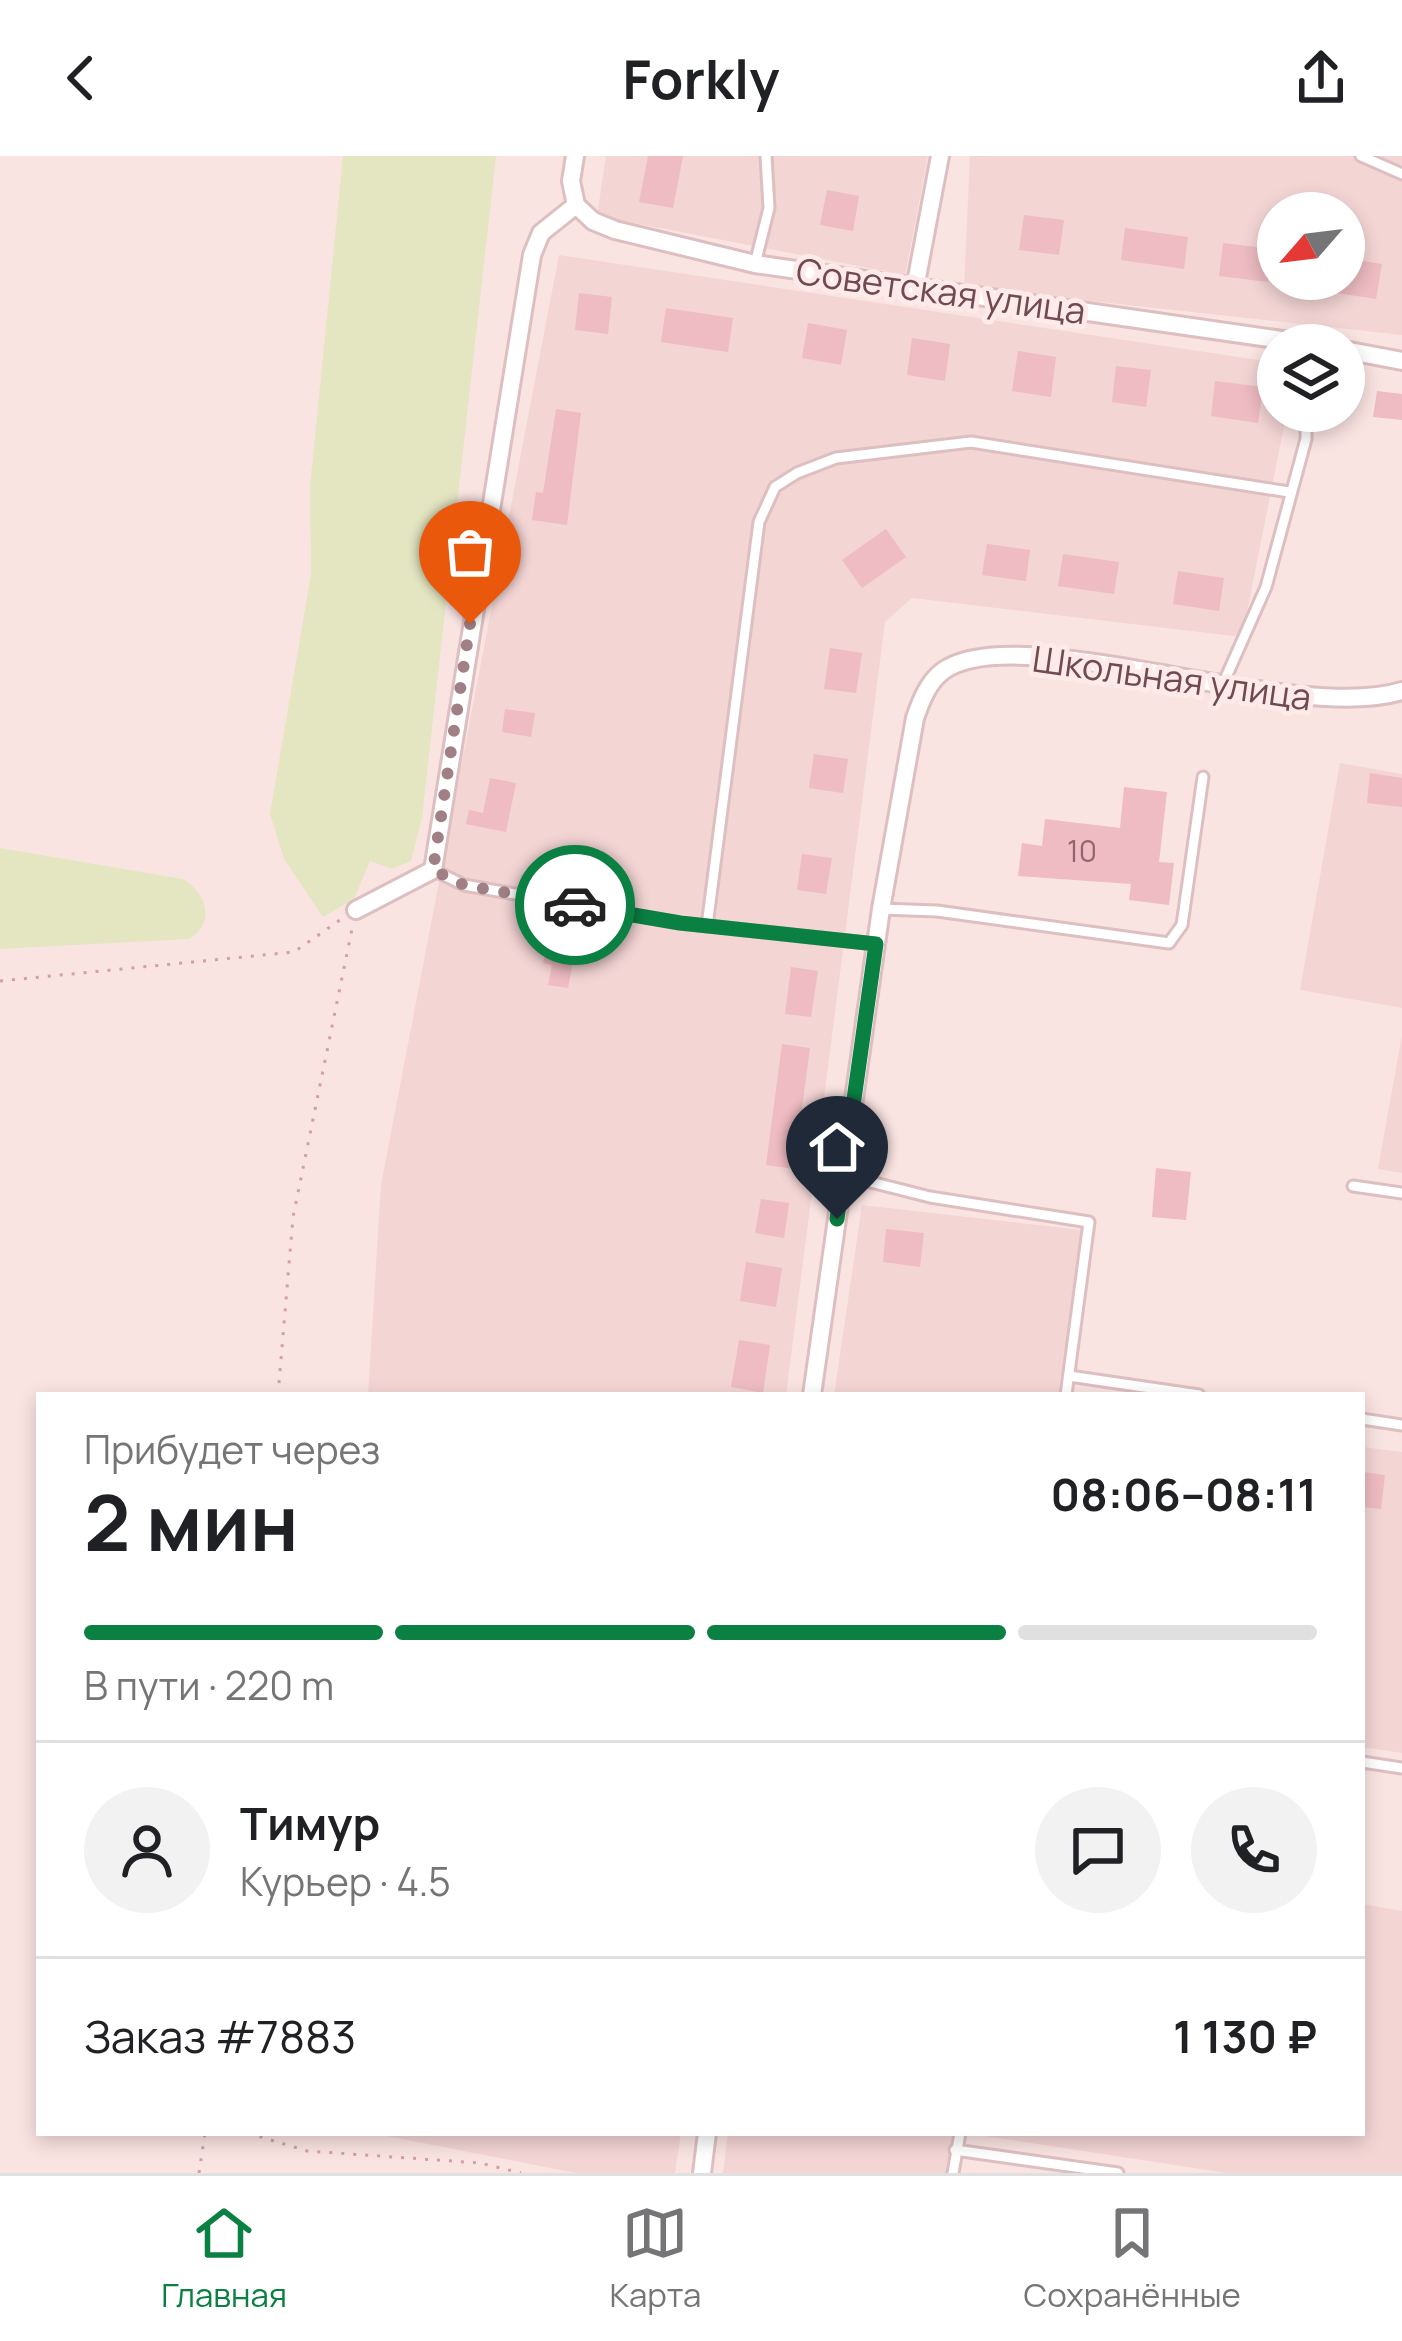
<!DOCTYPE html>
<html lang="ru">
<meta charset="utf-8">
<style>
body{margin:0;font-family:Manrope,sans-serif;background:#f2f2f2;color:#202124;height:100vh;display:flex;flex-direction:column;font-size:45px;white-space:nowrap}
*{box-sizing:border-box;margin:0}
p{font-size:39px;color:#757577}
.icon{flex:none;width:66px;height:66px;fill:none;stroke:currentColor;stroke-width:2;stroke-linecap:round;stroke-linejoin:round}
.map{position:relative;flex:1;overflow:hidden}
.drawer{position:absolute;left:36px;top:1236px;width:1329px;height:744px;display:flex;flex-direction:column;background:#fff;border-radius:0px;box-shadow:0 6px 18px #0003}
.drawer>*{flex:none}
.needle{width:78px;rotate:242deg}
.buttons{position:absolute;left:1257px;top:36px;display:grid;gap:24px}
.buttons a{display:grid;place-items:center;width:108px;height:108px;border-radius:50%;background:#fff;box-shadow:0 6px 18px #0003;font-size:60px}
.pin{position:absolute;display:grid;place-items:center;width:102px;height:102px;color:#fff;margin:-123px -51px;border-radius:50% 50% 50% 0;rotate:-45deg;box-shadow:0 0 12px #0007}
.pin .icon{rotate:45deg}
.courier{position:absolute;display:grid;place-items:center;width:120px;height:120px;margin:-60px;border:9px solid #0b8043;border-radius:50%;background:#fff;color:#222;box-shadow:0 3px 15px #0007}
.summary em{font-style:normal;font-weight:700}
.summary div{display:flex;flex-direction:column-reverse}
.summary{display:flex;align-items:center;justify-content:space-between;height:204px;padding:0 48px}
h1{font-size:78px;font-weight:700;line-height:90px}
.bar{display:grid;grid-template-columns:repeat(4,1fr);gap:18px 12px;align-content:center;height:144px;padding:0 48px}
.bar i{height:15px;border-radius:9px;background:#e0e0e0}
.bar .current{background:#0b8043}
.bar p{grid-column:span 4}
.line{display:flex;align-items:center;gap:30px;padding:0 48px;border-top:3px solid #e0e0e0}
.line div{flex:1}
.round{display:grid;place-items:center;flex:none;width:126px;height:126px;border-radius:63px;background:#f2f2f2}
header{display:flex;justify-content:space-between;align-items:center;height:156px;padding:0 48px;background:#fff;font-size:54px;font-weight:700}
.tabs{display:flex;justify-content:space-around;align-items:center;height:168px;border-top:3px solid #e0e0e0;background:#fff;font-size:33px;color:#757577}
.tabs a{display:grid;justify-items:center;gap:6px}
.tabs .current{color:#0b8043}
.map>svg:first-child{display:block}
.residential{fill:#f3d5d4;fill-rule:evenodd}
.green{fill:#e4e6c2}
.building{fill:#eebcc2}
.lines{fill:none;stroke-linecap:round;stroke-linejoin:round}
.service-casing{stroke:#debfc1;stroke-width:15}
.minor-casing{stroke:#debfc1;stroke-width:22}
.path{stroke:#d29fa6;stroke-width:3;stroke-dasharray:3 9;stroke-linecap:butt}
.service{stroke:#fff;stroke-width:9}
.minor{stroke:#fff;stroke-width:16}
.done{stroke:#a08084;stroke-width:12;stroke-dasharray:0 21.6}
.route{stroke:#0b8043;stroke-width:15}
.labels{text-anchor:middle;stroke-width:10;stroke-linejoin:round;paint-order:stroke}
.number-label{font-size:30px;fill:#90666d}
.street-label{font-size:36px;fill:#704a51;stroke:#feeae8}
</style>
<header><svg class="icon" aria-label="back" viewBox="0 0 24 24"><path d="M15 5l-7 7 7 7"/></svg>Forkly<svg class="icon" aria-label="share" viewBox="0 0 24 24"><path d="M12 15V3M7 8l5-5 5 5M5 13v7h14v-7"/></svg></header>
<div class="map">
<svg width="1402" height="2017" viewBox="0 0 1402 2017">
<rect width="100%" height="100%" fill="#fae4e2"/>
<g class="residential">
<polygon points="606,0 928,0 905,119 597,60"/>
<path d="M970,0H1402V179L964,131ZM1278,57H1344V123H1278Z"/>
<polygon points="559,99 1278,207 1278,255 1287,255 1242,481 912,442 885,466 786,1239 368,1239 381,1029"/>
<polygon points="1340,607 1402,618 1402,852 1300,834"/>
<polygon points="1402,879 1402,1017 1378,1013"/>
<polygon points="862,1049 1081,1074 1058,1239 834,1239"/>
<polygon points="1362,1291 1402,1296 1402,1597 1362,1591"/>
<polygon points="1362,1748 1402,1755 1402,2017 1227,2017 978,1979 1362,1977"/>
<polygon points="371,1977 681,1977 675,2017 576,2017"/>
<polygon points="728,1977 953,1977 948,2017 723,2017"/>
</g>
<g class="green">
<polygon points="343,0 496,0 422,662 411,705 392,713 370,705 354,743 323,761 284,703 270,658 311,418 310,330"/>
<path d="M0,692L183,723C207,738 216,767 189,783L0,793Z"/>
</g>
<g class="building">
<polygon points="648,0 683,0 673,52 639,46"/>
<polygon points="827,34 859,40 853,75 820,69"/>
<polygon points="1024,59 1064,64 1059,99 1019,94"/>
<polygon points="1125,72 1188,81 1184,113 1121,104"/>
<polygon points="1223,87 1272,93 1268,126 1219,120"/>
<polygon points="1344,102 1382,108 1376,143 1299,131 1300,123 1344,123"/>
<polygon points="579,137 612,141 608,178 575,174"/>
<polygon points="666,152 733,162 728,196 661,186"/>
<polygon points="808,167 847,174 841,209 802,202"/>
<polygon points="912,182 950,188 945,225 907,219"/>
<polygon points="1018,195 1056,201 1051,241 1012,235"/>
<polygon points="1116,210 1151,214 1146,251 1112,246"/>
<polygon points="1215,225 1263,231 1258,267 1211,260"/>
<polygon points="1377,235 1402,238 1402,264 1373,261"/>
<polygon points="556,253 581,257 567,369 532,364 536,336 543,337"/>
<polygon points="886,373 906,401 862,432 842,404"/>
<polygon points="987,388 1030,394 1026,425 982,419"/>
<polygon points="1063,398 1119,406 1114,438 1058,430"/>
<polygon points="1178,415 1224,422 1219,455 1173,448"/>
<polygon points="830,492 862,497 856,537 824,533"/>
<polygon points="505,553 535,557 531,581 502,576"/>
<polygon points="814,598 848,603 843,637 809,632"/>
<polygon points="1370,617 1402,622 1402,651 1367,647"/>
<polygon points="490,622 516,627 506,676 466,668 469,654 483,657"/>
<polygon points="1124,631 1167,636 1159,706 1174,707 1169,749 1129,744 1131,728 1018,720 1022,687 1042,690 1045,663 1120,672"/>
<polygon points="802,698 832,702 826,738 797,734"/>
<polygon points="557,787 576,790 568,832 548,829 552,809 543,807 546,794 555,796"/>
<polygon points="791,811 818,815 811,861 785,858"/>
<polygon points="782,888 810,892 794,1013 766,1009"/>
<polygon points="1156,1012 1191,1016 1186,1064 1152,1061"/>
<polygon points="761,1043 789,1047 784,1082 755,1077"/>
<polygon points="886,1073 924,1077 920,1111 883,1106"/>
<polygon points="746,1106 782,1112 776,1151 740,1145"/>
<polygon points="739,1184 770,1189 763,1237 731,1231"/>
<polygon points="1362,1316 1385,1319 1381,1353 1362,1351"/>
</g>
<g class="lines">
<g class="service-casing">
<g id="service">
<polyline points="1361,0 1402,18"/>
<polyline points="755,108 769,52 766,0"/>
<polyline points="1223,528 1266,431 1306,283 1306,255"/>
<polyline points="433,714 464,729 679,767 876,788"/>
<polyline points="881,753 937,755 1169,787 1182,769 1203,621"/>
<polyline points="707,770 759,366 775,331 797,317 836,302 971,286 1289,336"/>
<polyline points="843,1019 930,1041 1089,1066 1066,1239"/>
<polyline points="1353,1030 1402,1037"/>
<polyline points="1069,1220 1199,1239"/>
<polyline points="1362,1263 1402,1269"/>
<polyline points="1362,1606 1402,1612"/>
<polyline points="955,1994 1118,2017"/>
<polyline points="953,2017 960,1977"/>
</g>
</g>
<g class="minor-casing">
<g id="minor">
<polyline points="576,49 593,65 615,74 755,108 1317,189"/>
<polyline points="915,132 940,0"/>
<polyline points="1344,194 1402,205"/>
<polyline points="356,754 433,714 532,99 541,77 576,49 571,25 575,0"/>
<path d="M812,1239L881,753L915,562C921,545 928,526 943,515C1017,461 1292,569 1402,535"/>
<polyline points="702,2017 707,1977"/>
</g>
</g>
<g class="path">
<polyline points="0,825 294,796 340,764"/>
<polyline points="278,1239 293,1061 352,773"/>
<polyline points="248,1977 307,1995 480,2007 521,2017"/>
<polyline points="199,2017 205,1977"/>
</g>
<use href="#service" class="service"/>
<use href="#minor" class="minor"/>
</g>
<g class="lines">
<polyline class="done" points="470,468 433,714 464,729 575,749"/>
<polyline class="route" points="575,749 680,767 876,788 837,1063"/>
</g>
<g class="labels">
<g class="number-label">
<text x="1082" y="706">10</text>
</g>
<g class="street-label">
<text transform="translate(941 135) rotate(8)" y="13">Советская улица</text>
<text transform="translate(1172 522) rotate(8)" y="13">Школьная улица</text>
</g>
</g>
</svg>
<div class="buttons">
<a><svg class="needle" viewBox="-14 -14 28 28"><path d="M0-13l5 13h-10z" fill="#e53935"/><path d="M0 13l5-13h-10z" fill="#757577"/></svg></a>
<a><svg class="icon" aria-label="layers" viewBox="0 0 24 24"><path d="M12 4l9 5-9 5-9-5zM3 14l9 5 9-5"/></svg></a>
</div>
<div class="pin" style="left:470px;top:468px;background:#ea580c"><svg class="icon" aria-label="bag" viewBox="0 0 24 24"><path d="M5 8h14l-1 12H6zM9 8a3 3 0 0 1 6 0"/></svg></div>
<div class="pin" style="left:837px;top:1063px;background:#1f2937"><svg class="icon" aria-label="home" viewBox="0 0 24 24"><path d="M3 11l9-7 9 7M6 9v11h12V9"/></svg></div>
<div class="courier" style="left:575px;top:749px"><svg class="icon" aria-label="car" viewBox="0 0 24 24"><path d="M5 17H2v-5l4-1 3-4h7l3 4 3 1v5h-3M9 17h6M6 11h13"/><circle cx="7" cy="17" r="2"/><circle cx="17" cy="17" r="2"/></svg></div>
<section class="drawer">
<div class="summary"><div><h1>2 мин</h1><p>Прибудет через</p></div><em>08:06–08:11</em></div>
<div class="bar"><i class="current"></i><i class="current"></i><i class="current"></i><i></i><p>В пути · 220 m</p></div>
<div class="line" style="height:216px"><a class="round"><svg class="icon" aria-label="person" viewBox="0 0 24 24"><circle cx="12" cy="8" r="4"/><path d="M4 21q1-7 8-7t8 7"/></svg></a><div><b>Тимур</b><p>Курьер · 4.5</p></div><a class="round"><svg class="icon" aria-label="chat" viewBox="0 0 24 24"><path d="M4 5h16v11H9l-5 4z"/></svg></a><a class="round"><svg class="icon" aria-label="phone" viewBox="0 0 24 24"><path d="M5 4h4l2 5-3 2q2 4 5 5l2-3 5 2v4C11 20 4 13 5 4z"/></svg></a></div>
<div class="line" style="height:156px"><div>Заказ #7883</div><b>1 130 ₽</b></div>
</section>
</div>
<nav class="tabs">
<a class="current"><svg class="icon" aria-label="home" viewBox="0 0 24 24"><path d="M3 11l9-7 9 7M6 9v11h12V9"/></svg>Главная</a>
<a><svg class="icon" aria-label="map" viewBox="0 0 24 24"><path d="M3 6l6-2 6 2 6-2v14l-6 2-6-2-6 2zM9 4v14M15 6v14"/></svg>Карта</a>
<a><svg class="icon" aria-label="saved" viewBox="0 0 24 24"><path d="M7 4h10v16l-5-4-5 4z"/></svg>Сохранённые</a>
</nav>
